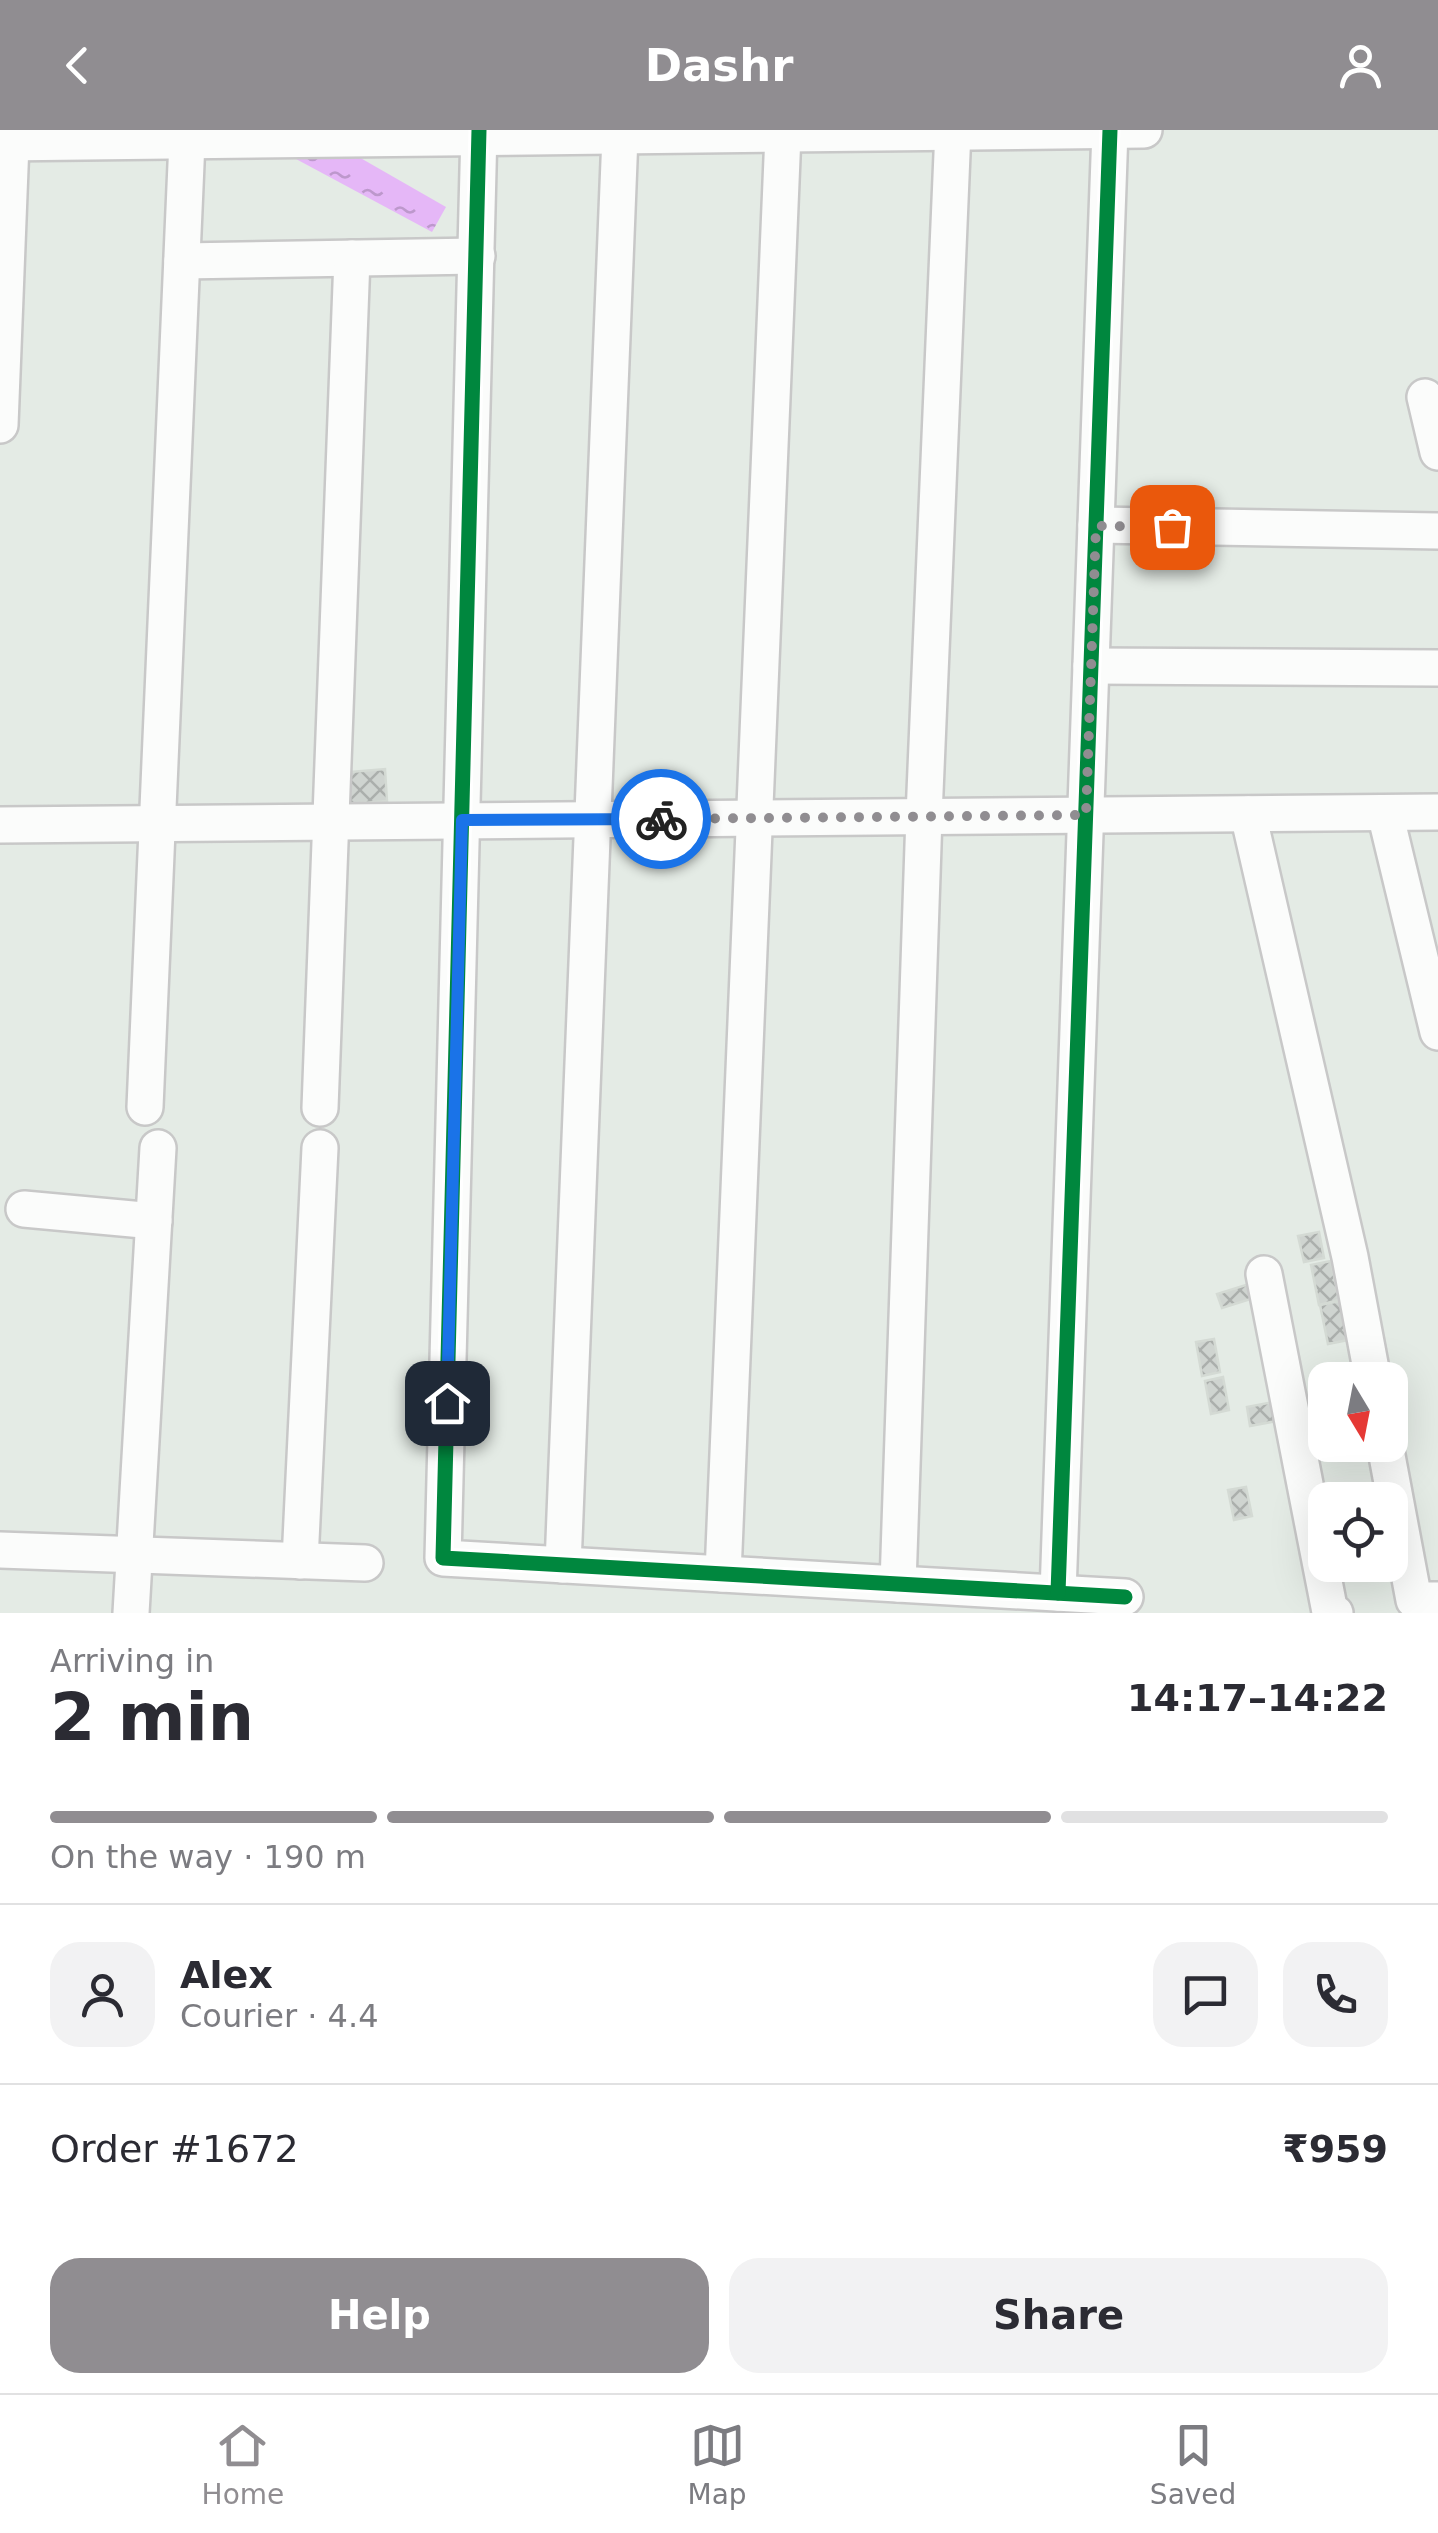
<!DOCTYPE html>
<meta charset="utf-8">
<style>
body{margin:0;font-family:"DejaVu Sans",sans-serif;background:#f2f2f3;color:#2b2b33;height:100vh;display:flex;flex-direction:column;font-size:38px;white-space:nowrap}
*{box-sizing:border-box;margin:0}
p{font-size:32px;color:#7c7c81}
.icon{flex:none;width:55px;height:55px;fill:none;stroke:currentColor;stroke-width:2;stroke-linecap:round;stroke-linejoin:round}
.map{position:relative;height:1483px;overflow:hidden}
.drawer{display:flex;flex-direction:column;background:#fff;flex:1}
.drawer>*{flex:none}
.needle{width:65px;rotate:170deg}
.tools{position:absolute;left:1308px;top:1232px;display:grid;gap:20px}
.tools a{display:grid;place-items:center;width:100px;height:100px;border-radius:20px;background:#fff;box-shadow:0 10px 40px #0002;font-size:50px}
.pin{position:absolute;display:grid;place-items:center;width:85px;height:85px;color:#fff;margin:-42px;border-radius:20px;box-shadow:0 5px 15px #0006}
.courier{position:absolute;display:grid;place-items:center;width:100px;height:100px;margin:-50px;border:8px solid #1a73e8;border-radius:50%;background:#fff;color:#222;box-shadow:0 2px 12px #0007}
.summary em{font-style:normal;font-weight:700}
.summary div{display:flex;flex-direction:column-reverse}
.summary{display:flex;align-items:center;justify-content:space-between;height:170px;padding:0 50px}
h1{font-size:65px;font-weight:700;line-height:75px}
.bar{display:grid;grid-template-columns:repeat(4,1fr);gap:15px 10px;align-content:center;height:120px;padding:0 50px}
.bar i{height:12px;border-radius:8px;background:#e1e1e2}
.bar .on{background:#908d91}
.bar p{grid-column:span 4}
.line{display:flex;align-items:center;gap:25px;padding:0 50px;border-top:2px solid #e1e1e2}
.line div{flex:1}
.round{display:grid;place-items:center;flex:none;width:105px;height:105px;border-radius:30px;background:#f2f2f3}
.cta{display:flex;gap:20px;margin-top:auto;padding:20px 50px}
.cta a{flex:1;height:115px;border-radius:30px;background:#908d91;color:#fff;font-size:40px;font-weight:700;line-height:115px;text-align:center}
.cta a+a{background:#f2f2f3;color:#2b2b33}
header{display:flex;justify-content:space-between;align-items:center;height:130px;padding:0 50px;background:#908d91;color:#fff;font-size:45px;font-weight:700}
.tab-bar{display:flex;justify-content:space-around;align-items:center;height:140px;border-top:2px solid #e1e1e2;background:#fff;font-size:28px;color:#7c7c81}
.tab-bar a{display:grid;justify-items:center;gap:5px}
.tab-bar .on{color:#908d91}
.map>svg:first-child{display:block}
.water{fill:url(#water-ripples)}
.building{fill:url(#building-cross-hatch);stroke:#d4dad4;stroke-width:2.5}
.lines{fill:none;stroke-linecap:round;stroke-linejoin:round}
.minor-casing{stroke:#c8c8c8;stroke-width:40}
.minor{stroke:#fbfcfb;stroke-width:35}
.cycleway-casing{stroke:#fff;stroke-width:21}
.cycleway{stroke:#00873e;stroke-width:15}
.done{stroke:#908d91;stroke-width:10;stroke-dasharray:0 18}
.route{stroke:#1a73e8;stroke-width:12}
</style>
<header><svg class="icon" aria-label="back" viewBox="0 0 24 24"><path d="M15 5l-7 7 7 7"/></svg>Dashr<svg class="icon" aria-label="person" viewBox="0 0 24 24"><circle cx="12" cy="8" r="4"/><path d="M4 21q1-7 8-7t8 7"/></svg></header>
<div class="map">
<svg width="1438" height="1483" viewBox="0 0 1438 1483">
<defs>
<pattern id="water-ripples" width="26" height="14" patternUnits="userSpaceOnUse" patternTransform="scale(2.5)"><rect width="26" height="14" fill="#e5b7f7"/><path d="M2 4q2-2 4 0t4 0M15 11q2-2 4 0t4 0" fill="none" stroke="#bd98cc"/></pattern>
<pattern id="building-cross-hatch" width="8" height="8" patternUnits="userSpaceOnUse" patternTransform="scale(2.5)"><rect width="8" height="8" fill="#cfd4d0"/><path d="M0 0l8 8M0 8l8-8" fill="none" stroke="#abafac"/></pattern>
</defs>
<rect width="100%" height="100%" fill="#e4ebe5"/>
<polygon class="water" points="357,26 446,77 432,102 296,29"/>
<g class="building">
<polygon points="385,639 387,671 342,675 339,643"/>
<polygon points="1319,1102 1324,1128 1304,1132 1298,1106"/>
<polygon points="1331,1131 1339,1170 1319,1175 1311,1135"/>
<polygon points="1249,1154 1254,1168 1222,1178 1217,1164"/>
<polygon points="1340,1171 1348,1210 1328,1214 1320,1175"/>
<polygon points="1214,1209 1220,1242 1202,1246 1196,1212"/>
<polygon points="1223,1247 1229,1280 1211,1284 1205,1251"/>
<polygon points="1278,1271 1282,1290 1250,1296 1247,1277"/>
<polygon points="1246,1357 1252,1386 1234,1390 1228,1360"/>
</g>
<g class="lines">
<g class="minor-casing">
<g id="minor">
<polyline points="479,0 443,1428 1125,1467"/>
<polyline points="0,13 1144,0"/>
<polyline points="182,131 477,126"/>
<polyline points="1425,267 1438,322"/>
<polyline points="0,295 11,13"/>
<polyline points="1096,395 1438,401"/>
<polyline points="1091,536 1438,538"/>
<polyline points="1385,683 1438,902"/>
<polyline points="1248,684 1350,1127 1373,1250"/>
<polyline points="0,695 1438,682"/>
<polyline points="145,977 187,11"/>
<polyline points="320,978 352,128"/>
<polyline points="24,1079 154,1091"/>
<polyline points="1264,1144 1330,1482 1335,1483"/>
<polyline points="1385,1315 1414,1470 1438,1470"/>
<polyline points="0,1420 365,1433"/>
<polyline points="300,1431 320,1018"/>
<polyline points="563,1435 620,6"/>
<polyline points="723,1444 783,4"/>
<polyline points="898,1454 924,686 953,0"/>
<polyline points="1058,1463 1110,0"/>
<polyline points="131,1483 158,1018"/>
</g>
</g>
<use href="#minor" class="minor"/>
<g class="cycleway-casing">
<g id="cycleway">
<polyline points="479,0 443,1428 1125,1467"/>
<polyline points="1058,1463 1110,0"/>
</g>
</g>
<use href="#cycleway" class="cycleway"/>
</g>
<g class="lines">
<polyline class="done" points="661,689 1086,685 1096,396 1172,397"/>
<polyline class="route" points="447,1273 462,690 661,689"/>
</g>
</svg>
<div class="tools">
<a><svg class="needle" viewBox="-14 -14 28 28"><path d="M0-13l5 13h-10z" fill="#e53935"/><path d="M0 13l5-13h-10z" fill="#7c7c81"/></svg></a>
<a><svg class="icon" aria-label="locate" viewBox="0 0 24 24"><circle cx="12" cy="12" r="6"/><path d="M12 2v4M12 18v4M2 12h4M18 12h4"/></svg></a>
</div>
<div class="pin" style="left:1172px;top:397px;background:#ea580c"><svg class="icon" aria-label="bag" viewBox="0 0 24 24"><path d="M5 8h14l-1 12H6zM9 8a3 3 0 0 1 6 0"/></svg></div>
<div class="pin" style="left:447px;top:1273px;background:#1f2937"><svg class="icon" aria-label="home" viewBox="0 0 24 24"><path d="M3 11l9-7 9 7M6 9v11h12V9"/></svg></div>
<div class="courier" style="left:661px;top:689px"><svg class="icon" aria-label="bike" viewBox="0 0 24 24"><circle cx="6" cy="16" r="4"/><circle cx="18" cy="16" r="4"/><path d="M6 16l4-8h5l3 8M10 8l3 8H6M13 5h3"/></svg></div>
</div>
<section class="drawer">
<div class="summary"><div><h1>2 min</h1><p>Arriving in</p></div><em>14:17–14:22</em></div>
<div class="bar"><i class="on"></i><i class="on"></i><i class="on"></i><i></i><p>On the way · 190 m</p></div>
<div class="line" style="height:180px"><a class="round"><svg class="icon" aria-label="person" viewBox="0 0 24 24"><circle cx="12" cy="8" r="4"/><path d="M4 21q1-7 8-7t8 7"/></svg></a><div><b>Alex</b><p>Courier · 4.4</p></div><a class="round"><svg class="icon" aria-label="chat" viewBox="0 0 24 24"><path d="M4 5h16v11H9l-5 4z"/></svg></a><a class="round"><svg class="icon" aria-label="phone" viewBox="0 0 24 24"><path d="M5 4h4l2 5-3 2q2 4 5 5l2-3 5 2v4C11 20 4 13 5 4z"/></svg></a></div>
<div class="line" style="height:130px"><div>Order #1672</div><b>₹959</b></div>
<div class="cta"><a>Help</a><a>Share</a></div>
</section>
<nav class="tab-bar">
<a class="on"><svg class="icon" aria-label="home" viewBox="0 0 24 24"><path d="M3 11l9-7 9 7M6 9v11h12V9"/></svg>Home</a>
<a><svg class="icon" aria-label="map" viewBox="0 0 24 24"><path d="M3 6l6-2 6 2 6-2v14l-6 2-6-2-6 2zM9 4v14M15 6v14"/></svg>Map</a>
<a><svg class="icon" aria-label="saved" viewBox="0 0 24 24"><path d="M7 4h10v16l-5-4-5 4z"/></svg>Saved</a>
</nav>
